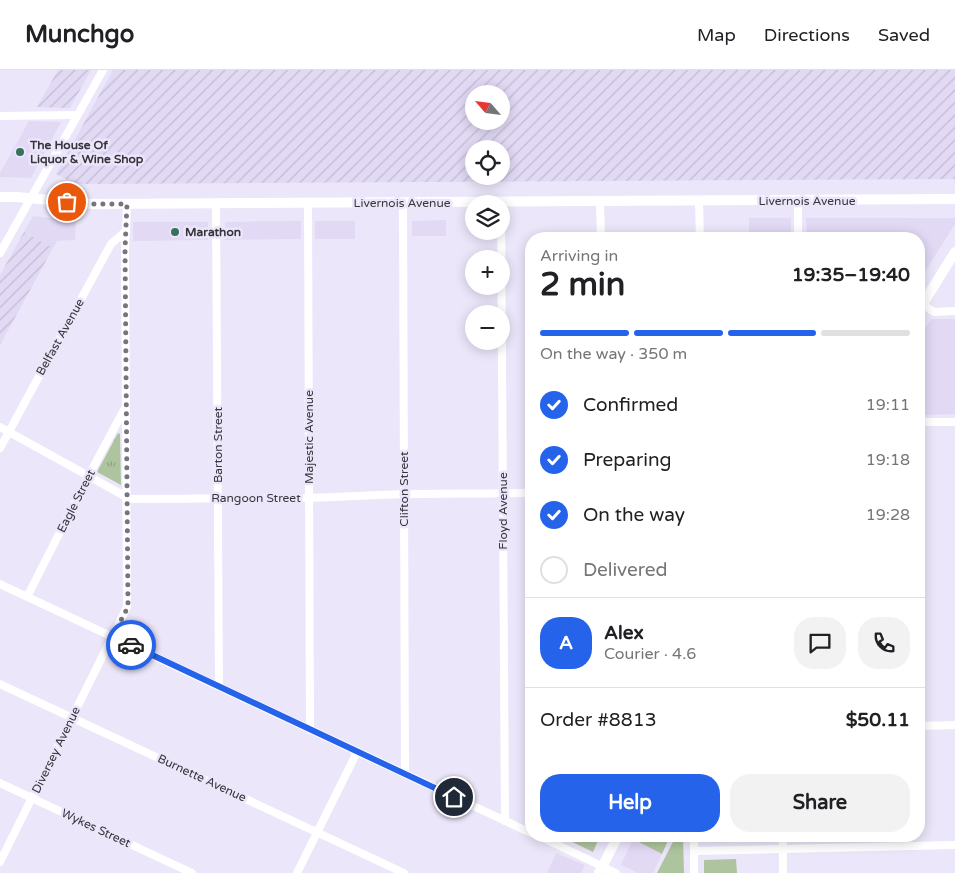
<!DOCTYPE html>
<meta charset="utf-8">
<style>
body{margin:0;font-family:"Varela Round",sans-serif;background:#f2f2f2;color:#202124;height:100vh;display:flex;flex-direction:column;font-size:19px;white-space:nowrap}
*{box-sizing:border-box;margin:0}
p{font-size:16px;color:#757577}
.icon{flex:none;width:28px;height:28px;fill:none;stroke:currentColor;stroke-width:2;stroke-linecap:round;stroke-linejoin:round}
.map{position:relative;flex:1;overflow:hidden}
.panel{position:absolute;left:525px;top:162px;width:400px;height:610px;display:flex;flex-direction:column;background:#fff;border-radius:20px;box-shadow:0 2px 12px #0003}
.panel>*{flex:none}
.needle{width:32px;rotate:298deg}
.fabs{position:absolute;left:465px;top:15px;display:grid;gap:10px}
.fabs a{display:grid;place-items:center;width:45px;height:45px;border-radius:50%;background:#fff;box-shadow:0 2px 12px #0003;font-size:25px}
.pin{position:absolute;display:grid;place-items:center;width:42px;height:42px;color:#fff;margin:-21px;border:2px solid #fff;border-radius:50%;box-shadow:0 1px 5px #0007}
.courier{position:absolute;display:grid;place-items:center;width:50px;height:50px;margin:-25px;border:4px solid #2563eb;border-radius:50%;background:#fff;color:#222;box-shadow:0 1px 6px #0007}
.overview em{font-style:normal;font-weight:700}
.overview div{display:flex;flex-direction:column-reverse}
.overview{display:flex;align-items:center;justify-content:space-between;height:85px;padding:0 15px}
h1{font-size:32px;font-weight:700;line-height:38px}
.bar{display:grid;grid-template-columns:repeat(4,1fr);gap:8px 5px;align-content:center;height:60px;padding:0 15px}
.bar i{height:6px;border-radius:4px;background:#e0e0e0}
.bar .current{background:#2563eb}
.bar p{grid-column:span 4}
.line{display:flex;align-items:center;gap:12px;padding:0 15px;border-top:1px solid #e0e0e0}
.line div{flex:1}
.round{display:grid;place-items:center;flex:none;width:52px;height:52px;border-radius:20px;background:#f2f2f2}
ol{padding:0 15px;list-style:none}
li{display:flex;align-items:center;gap:15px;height:55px}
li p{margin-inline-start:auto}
li .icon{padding:5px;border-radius:50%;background:#2563eb;color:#fff;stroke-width:4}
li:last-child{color:#757577}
li i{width:28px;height:28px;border:2px solid #e0e0e0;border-radius:50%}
.action{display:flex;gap:10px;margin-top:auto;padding:10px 15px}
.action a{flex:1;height:58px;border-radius:20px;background:#2563eb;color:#fff;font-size:20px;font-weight:700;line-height:58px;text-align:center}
.action a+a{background:#f2f2f2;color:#202124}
header{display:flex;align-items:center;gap:30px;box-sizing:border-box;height:70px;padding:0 25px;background:#fff;border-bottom:1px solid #e0e0e0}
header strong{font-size:24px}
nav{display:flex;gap:28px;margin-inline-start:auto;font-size:18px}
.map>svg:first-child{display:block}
.built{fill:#e2d9f5}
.industrial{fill:url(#industrial-furrows);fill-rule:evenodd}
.grass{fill:#aec49f}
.park{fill:url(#park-tufts)}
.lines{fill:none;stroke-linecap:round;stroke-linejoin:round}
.minor{stroke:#fff;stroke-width:8}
.major{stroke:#fff;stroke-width:10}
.done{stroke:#77737f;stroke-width:5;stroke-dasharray:0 9}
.route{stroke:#2563eb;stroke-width:6}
.poi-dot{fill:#35715d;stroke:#ece6fa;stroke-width:2}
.labels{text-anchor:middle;stroke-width:5;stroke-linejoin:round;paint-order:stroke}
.poi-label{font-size:12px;font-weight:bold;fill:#38353d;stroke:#ece6fa;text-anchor:start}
.street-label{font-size:12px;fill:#38353d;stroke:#ece6fa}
</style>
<header>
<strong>Munchgo</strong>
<nav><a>Map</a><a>Directions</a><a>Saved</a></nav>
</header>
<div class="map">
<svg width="955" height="803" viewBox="0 0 955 803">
<defs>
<pattern id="industrial-furrows" width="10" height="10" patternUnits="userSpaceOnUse" patternTransform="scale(1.25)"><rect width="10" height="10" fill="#e2d9f5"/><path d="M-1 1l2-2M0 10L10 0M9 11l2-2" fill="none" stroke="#c3bbd3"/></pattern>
<pattern id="park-tufts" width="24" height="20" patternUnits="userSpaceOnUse" patternTransform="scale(1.25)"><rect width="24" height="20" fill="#aec49f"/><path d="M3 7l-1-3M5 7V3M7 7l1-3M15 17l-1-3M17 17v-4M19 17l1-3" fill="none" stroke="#8fa083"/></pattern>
</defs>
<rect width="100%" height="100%" fill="#ece6fa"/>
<g class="built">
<polygon points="29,51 61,52 31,108 0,107 0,103"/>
<polygon points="33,146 76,151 75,170 57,171 53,178 24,162"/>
<rect x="749" y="148" width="42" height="17"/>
<polygon points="806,148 955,148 955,154 924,203 919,203 919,169 851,169 850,164 807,164"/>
<polygon points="446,150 446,166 412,166 412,151"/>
<polygon points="301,151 301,169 225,170 225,152"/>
<rect x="315" y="151" width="40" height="18"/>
<polygon points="133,152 208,152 208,170 133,171"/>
<polygon points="931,249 955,249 955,344 919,345 919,269"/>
<polygon points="633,769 662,784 653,803 638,803 621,795"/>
<polygon points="556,783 585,795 581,803 547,803"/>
</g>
<g class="industrial">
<polygon points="58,0 91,0 70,38 37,37"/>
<path d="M113,0H955V109L75,114L56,104ZM474,24H501V51H474ZM474,79H501V106H474Z"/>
<polygon points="24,162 53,178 0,275 0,205"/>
</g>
<g class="grass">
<polygon points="565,766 600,766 593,782 564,768"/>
<polygon points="634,766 670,766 662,784 633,769"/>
<polygon points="676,766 683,766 684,803 657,803"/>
<polygon points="736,789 737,803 704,803 704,790"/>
</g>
<polygon class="park" points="118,363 120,364 121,415 97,402"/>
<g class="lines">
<g class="minor">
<polyline points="0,46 77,45"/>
<polyline points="699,131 700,169"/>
<polyline points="798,131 798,169"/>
<polyline points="501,132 505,751"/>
<polyline points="600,132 601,169"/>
<polyline points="403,133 405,704"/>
<polyline points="216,134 219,617"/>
<polyline points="308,134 310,660"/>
<polyline points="0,183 103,0"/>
<polyline points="922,234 934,242 955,241"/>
<polyline points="919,352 955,352"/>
<polyline points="0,357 130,429 309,428 404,424 531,423"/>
<polyline points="0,378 111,174 126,161"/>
<polyline points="0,514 531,763"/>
<polyline points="27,527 89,405 125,338"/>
<polyline points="0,614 404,803"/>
<polyline points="919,656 955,655"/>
<polyline points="0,713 192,803"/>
<polyline points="539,766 616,803"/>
<polyline points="694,766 694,803"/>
<polyline points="783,766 783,803"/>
<polyline points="694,781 955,775"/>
<polyline points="0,792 127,537 125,179 127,134"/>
<polyline points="297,803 357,682"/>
</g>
<g class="major">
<polyline points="0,127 17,127 93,134 955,129"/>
<polyline points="919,240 955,182"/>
<polyline points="599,803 618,766"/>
</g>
</g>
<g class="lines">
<polyline class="done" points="67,132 89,134 127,134 125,179 128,537 112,567 131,575"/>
<polyline class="route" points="131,575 454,727"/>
</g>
<g class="poi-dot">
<circle cx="20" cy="82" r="5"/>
<circle cx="175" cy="162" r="5"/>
</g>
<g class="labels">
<g class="poi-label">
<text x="30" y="79">The House Of<tspan x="30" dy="14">Liquor &amp; Wine Shop</tspan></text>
<text x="185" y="166">Marathon</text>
</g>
<g class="street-label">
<text x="807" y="135">Livernois Avenue</text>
<text x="402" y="137">Livernois Avenue</text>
<text transform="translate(60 267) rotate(-61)" y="4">Belfast Avenue</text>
<text transform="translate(309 367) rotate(-90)" y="4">Majestic Avenue</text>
<text transform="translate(218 375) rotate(-90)" y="4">Barton Street</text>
<text transform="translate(404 419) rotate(-90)" y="4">Clifton Street</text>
<text x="256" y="432">Rangoon Street</text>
<text transform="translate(76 431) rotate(-63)" y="4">Eagle Street</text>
<text transform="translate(503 441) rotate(-90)" y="4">Floyd Avenue</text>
<text transform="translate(56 680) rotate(-64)" y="4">Diversey Avenue</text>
<text transform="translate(202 708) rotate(25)" y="4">Burnette Avenue</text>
<text transform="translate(96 758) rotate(25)" y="4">Wykes Street</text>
</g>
</g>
</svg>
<div class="fabs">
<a><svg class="needle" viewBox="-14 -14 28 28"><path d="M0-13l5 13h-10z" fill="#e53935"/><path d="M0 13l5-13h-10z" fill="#757577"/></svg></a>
<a><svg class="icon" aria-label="locate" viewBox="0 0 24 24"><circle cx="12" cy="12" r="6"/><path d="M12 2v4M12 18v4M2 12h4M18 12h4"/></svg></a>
<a><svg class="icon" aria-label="layers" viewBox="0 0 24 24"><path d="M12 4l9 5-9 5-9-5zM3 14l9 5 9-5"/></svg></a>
<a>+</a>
<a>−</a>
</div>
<div class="pin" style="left:67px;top:132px;background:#ea580c"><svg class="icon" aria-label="bag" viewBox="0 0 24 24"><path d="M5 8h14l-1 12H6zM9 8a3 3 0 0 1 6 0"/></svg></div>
<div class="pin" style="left:454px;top:727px;background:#1f2937"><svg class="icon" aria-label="home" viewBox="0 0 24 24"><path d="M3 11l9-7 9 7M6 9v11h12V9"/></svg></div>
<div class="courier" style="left:131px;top:575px"><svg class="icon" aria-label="car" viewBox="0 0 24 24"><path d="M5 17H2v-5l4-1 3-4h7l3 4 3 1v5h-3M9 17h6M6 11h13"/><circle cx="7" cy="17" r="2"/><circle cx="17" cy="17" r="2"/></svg></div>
<section class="panel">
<div class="overview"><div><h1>2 min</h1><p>Arriving in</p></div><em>19:35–19:40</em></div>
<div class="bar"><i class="current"></i><i class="current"></i><i class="current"></i><i></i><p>On the way · 350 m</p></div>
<ol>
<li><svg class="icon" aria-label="check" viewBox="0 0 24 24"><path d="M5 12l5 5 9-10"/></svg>Confirmed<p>19:11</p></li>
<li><svg class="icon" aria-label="check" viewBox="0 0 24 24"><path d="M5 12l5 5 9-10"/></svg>Preparing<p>19:18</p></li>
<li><svg class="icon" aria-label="check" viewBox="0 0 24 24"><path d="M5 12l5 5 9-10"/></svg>On the way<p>19:28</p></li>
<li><i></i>Delivered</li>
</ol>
<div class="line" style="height:90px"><b class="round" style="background:#2563eb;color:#fff">A</b><div><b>Alex</b><p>Courier · 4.6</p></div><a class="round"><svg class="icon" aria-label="chat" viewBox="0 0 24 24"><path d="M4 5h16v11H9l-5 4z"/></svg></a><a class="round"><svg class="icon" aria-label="phone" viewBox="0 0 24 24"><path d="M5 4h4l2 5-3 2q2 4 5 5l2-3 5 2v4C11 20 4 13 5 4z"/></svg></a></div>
<div class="line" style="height:65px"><div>Order #8813</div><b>$50.11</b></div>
<div class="action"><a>Help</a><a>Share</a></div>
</section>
</div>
